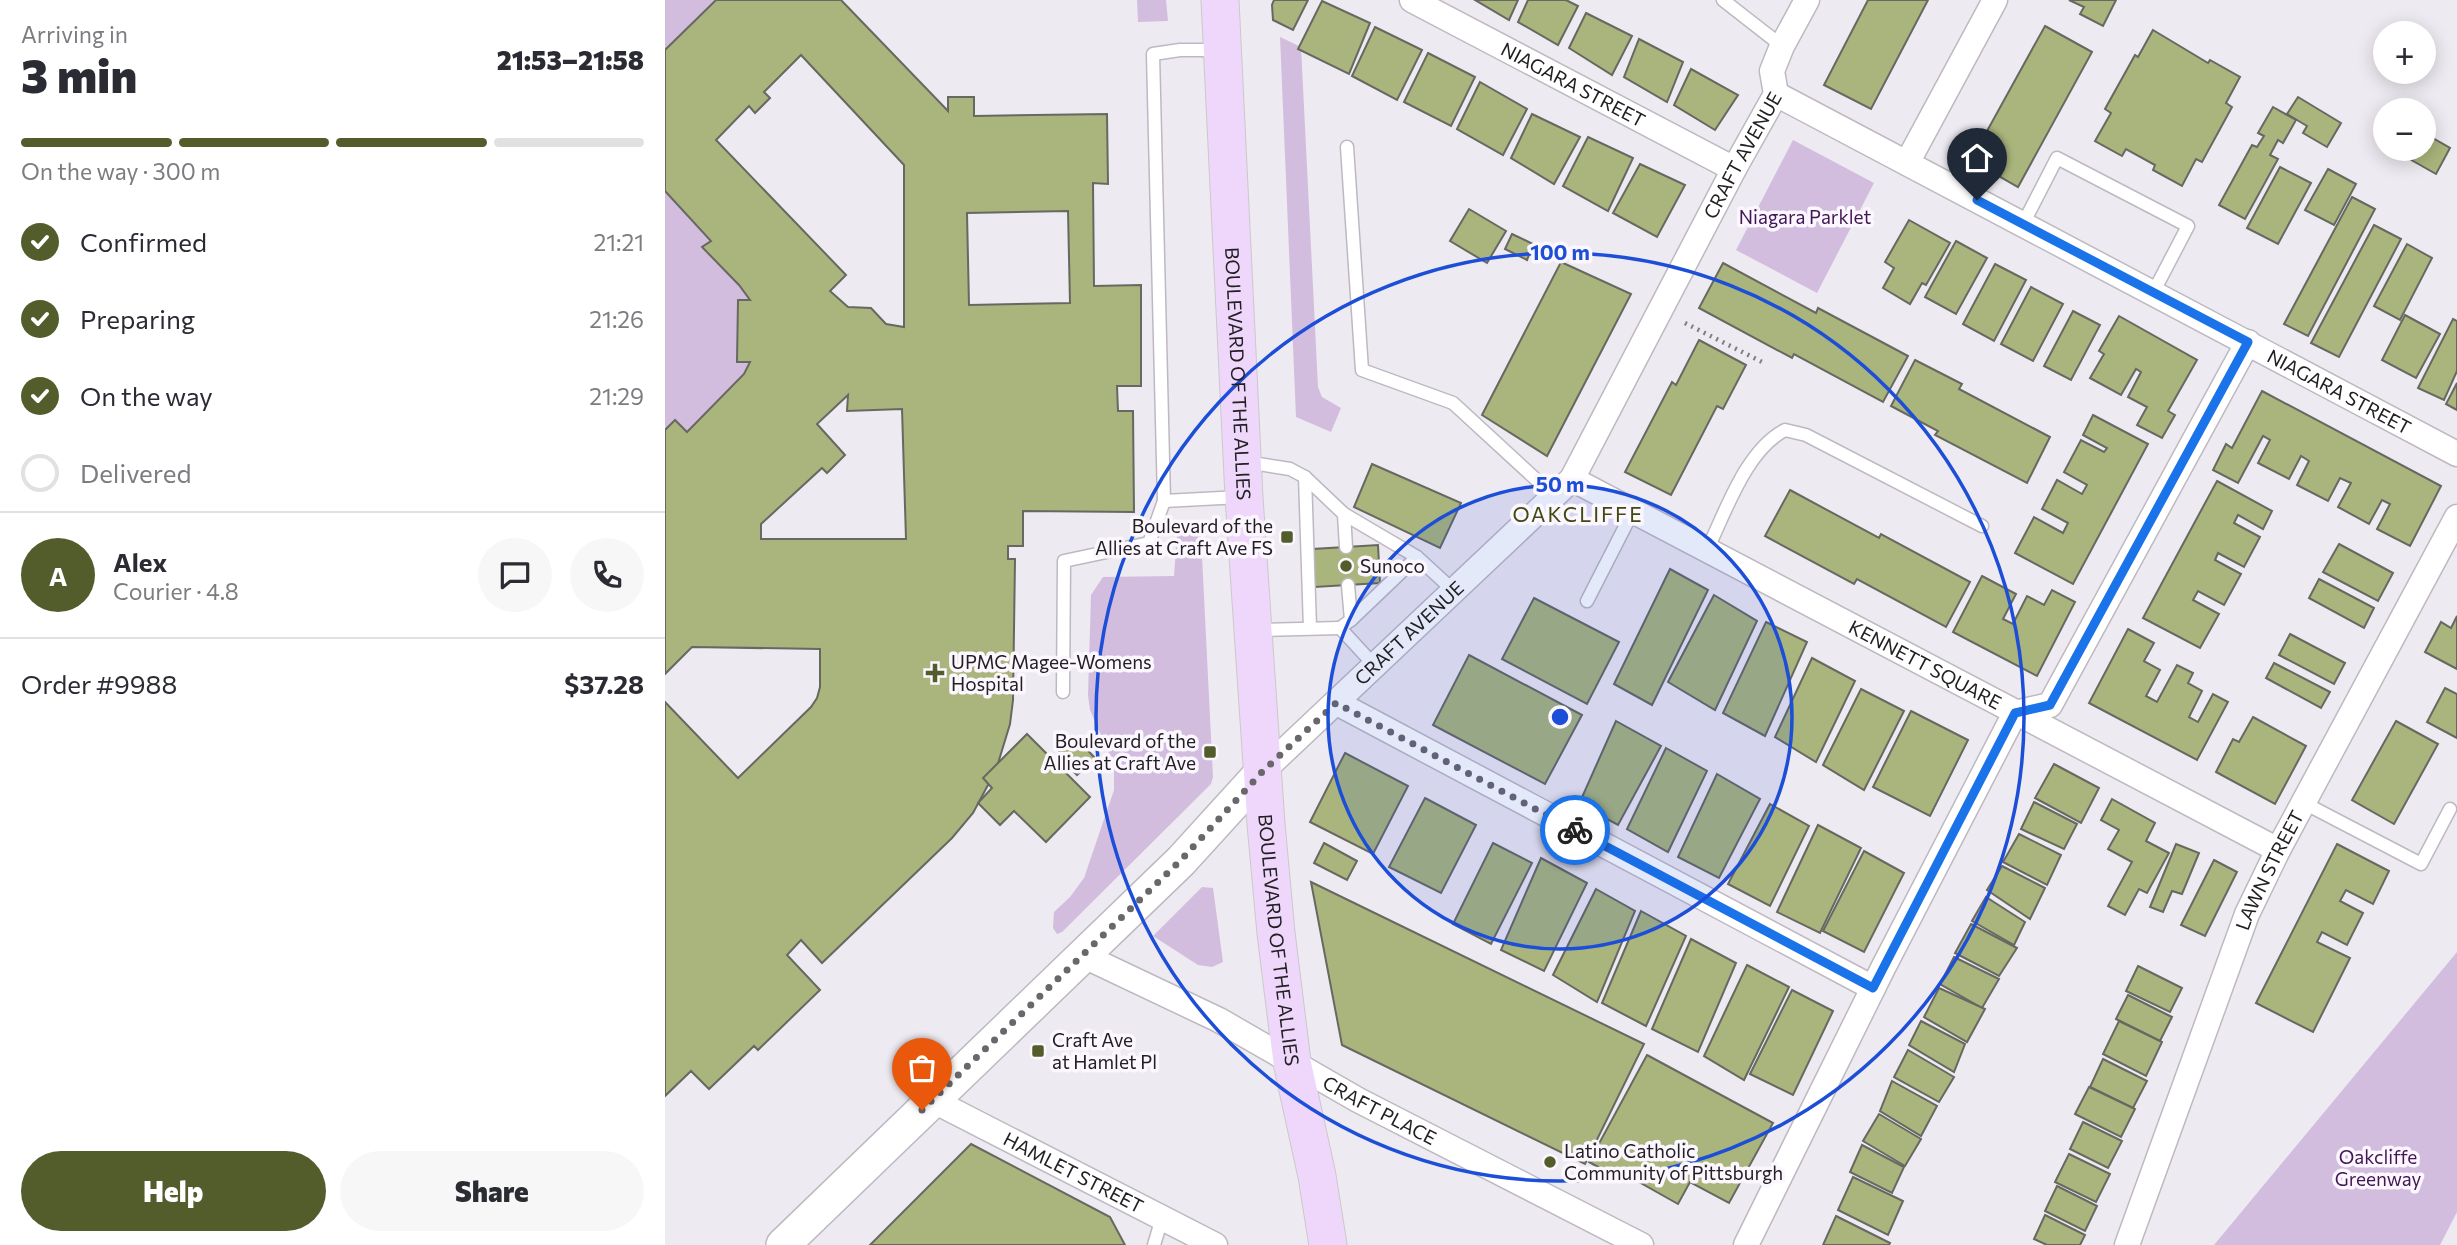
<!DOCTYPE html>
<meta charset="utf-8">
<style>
body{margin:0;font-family:Commissioner,sans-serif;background:#f7f7f7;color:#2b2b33;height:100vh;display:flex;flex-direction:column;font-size:26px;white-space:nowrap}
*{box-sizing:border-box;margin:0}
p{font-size:23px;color:#7c7c81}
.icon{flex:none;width:38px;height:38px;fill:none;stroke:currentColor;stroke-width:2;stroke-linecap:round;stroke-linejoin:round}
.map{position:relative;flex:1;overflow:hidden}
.drawer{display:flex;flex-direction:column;background:#fff;width:665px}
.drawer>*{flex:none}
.controls{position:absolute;left:1708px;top:21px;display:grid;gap:14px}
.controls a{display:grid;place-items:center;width:63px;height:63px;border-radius:50%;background:#fff;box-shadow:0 4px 18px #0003;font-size:35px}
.pin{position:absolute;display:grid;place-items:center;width:60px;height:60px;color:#fff;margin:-72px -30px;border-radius:50% 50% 50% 0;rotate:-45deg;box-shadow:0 0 7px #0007}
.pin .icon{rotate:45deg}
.courier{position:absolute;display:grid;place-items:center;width:70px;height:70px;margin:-35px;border:5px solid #1a73e8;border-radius:50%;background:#fff;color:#222;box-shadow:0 2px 9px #0007}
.overview em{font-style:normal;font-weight:800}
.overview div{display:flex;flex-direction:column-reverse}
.overview{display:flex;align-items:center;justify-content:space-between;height:119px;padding:0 21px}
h1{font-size:46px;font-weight:800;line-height:52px}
.bar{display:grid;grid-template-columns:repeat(4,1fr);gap:10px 7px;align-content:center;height:84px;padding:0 21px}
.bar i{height:9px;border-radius:5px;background:#e1e1e2}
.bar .active{background:#535c2b}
.bar p{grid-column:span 4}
.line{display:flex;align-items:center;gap:18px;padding:0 21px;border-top:2px solid #e1e1e2}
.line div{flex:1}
.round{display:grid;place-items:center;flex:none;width:74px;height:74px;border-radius:37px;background:#f7f7f7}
ol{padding:0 21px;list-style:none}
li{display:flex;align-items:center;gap:21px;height:77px}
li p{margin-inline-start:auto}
li .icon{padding:7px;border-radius:50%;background:#535c2b;color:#fff;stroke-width:4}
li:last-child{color:#7c7c81}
li i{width:38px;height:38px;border:4px solid #e1e1e2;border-radius:50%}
.primary-button{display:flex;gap:14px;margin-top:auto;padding:14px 21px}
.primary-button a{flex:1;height:80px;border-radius:42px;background:#535c2b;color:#fff;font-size:28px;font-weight:800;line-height:80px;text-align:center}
.primary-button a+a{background:#f7f7f7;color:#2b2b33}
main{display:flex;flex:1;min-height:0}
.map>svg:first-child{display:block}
.green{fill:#d2bddf}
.building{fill:#a9b57c;stroke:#676861;stroke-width:2;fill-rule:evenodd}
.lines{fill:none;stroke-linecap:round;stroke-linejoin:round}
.service-casing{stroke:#beb9c1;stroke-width:15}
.minor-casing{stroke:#beb9c1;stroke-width:27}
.secondary-casing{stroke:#beb9c1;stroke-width:36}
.primary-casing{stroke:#cac9ca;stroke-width:39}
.path{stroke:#817e83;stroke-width:4.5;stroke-dasharray:2 5;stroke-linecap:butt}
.service{stroke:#fff;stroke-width:12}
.minor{stroke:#fff;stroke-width:24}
.secondary{stroke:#fff;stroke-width:33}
.primary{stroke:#eed7fb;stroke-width:37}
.done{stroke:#69676b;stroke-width:7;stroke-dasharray:0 12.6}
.route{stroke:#1a73e8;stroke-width:9}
.ring{fill:none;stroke:#1d4ed8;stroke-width:3.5}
.poi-dot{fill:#535c2b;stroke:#fcf7ff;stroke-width:2.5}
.labels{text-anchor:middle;stroke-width:7;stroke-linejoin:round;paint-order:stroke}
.street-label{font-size:19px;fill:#222023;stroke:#fcf7ff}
.park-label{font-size:19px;fill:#401753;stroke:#fcf7ff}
.poi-label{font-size:19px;fill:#222023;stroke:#fcf7ff;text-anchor:start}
.neighbourhood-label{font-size:21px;letter-spacing:2px;fill:#404a0f;stroke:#fcf7ff}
.centre{fill:#1d4ed8;stroke:#fcf7ff;stroke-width:3.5}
.ring-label{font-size:21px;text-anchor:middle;font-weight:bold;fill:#1d4ed8;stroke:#fcf7ff;stroke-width:7;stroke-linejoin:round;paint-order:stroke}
</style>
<main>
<section class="drawer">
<div class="overview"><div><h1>3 min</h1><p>Arriving in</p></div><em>21:53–21:58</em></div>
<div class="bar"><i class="active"></i><i class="active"></i><i class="active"></i><i></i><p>On the way · 300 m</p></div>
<ol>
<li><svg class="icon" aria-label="check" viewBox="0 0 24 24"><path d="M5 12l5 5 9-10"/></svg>Confirmed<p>21:21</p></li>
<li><svg class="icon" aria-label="check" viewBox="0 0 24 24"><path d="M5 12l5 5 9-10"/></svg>Preparing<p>21:26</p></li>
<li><svg class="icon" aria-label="check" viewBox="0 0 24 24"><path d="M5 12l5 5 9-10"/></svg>On the way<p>21:29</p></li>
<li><i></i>Delivered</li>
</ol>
<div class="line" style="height:126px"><b class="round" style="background:#535c2b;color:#fff">A</b><div><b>Alex</b><p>Courier · 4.8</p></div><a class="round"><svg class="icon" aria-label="chat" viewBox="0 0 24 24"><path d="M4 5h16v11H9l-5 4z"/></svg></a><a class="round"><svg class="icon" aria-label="phone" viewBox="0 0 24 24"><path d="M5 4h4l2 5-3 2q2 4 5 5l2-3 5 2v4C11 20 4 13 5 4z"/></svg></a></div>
<div class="line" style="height:91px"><div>Order #9988</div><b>$37.28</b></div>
<div class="primary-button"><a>Help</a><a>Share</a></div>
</section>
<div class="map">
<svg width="1792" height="1245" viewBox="0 0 1792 1245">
<rect width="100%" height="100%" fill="#eeeaf1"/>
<g class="green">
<polygon points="0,0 51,0 0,50"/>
<polygon points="472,0 501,0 503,21 473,22"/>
<polygon points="615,37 636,47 653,387 657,397 676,408 666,432 631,417"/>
<polygon points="1128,140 1209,183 1152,293 1071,250"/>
<polygon points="0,191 46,241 37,248 74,285 85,300 73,300 72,361 85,362 79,374 22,432 10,420 0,430"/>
<polygon points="526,533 536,536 548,777 546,784 397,932 392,934 388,928 389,912 405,897 419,878 449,790 449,765 425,710 423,695 426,595 438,577 509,576 512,534"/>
<polygon points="537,887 548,888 558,962 547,967 533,965 488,936"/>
<polygon points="1792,952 1792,1212 1775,1245 1549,1245"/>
</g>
<g class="building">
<path d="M51,0H176L283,111V97H309V116L442,114L443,184L428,183L429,286L476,285V386H452L453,411H468L469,512L358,511V546H343V559H350L348,700L345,724L331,770L308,813L287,838L157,963L136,940L122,955L155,990L93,1050L89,1046L44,1089L26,1071L0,1096V702L73,778L146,707L152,698L155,687V649L27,647L0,674V430L10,420L22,432L79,374L85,362H72L73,300H85L74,285L37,247L46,241L0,191V50ZM136,55L239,165V327L221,324L206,308L183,307L165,291L181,275L51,140L84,106L90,113L105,98L99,92ZM403,211L405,303L304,305L302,213ZM183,395L182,411L237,409L241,539H96V524L157,468L162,473L180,455L152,424Z"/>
<polygon points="609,0 643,0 628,30 608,20 607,5"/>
<polygon points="810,0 853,0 844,20"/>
<polygon points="863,0 901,0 913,6 893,45 853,22"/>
<polygon points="1203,0 1263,0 1206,109 1159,85"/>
<polygon points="1404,0 1451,0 1438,26 1415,14 1419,7"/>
<polygon points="657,1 705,23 684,74 633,49"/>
<polygon points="921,13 967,36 947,75 904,48"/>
<polygon points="1380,26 1427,52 1353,187 1306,160"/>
<polygon points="710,27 757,50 732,100 687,76"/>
<polygon points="1488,30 1543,63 1545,60 1575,77 1561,103 1567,107 1537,162 1531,159 1517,186 1488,170 1490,165 1461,149 1457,156 1430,141 1446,113 1440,109 1470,55 1473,57"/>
<polygon points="974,39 1018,62 1002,102 959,77"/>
<polygon points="763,53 810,77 786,126 739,102"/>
<polygon points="1026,69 1073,95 1050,130 1009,105"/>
<polygon points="815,82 862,109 838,155 792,129"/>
<polygon points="1633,97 1676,123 1662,147 1638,133 1642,126 1622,114"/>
<polygon points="1608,107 1631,120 1618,143 1613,140 1605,155 1613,159 1580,219 1554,205 1587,145 1592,147 1599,136 1593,133"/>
<polygon points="867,114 915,137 889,184 846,158"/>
<polygon points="1759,133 1785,148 1771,174 1727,149 1759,149"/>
<polygon points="923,137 968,158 943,211 898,186"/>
<polygon points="975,164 1020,185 992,237 948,213"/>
<polygon points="1615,167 1646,183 1613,244 1582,228"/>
<polygon points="1663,169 1691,184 1669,225 1640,210"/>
<polygon points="1687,197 1710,209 1643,336 1619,324"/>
<polygon points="804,209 841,231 822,263 785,241"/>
<polygon points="1244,220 1285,243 1261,285 1257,283 1245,304 1218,288 1229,268 1220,262"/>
<polygon points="1709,225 1736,239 1674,357 1646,343"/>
<polygon points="847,234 868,244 862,260 840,249"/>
<polygon points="1291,241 1322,258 1291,314 1260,297"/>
<polygon points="1742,244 1767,258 1735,320 1709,306"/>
<polygon points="896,262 966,294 882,456 817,415"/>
<polygon points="1058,263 1151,313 1153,308 1243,356 1218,402 1129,354 1127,358 1034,308"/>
<polygon points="1330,264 1361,280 1329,341 1298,324"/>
<polygon points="1366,287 1398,304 1368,361 1336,344"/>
<polygon points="1408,311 1435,325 1406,380 1379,366"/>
<polygon points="1740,315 1775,334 1751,378 1717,360"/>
<polygon points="1454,316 1532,360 1503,411 1510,415 1497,438 1472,425 1482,407 1463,397 1476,372 1471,369 1456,395 1425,378 1439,354 1434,351"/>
<polygon points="1788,319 1792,321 1792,371 1779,400 1753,388"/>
<polygon points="1034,340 1081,365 1058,409 1052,406 1006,495 960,472 1007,382 1011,385"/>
<polygon points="1250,360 1297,384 1294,389 1385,437 1362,483 1270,435 1273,431 1226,406"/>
<polygon points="1792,383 1792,410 1781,404"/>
<polygon points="1597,391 1776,486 1745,546 1712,529 1725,504 1717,500 1704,524 1673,507 1686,483 1675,478 1663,501 1632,485 1644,461 1636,456 1624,479 1593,463 1605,440 1598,436 1573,483 1548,470 1561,444 1567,448"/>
<polygon points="1428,415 1483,444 1408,584 1350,553 1369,517 1398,533 1403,523 1377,509 1392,480 1417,494 1422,485 1399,472 1416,440 1439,452 1442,448 1418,435"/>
<polygon points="707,464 796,503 775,548 689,507"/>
<polygon points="1552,481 1607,511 1598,529 1573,515 1569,523 1595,537 1579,567 1553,553 1550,560 1576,574 1559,605 1533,591 1528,600 1554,614 1535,648 1478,618"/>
<polygon points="1125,490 1214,538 1216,534 1305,582 1281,627 1192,579 1189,584 1100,536"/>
<polygon points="1674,544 1728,573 1713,601 1658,572"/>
<polygon points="713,545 715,583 650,587 648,549"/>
<polygon points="1005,569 1043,590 987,705 949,684"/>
<polygon points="1317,576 1351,594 1338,619 1348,624 1362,596 1379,605 1387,590 1410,602 1372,676 1288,632"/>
<polygon points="1654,579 1709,608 1699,628 1644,598"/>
<polygon points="1049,595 1092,621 1050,710 1003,682"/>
<polygon points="869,598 954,642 922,704 837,659"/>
<polygon points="1792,616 1792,669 1760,652 1776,622 1786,628"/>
<polygon points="1101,622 1142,642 1100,736 1058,713"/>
<polygon points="1463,629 1489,643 1479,661 1495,670 1481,696 1492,702 1512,665 1528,673 1523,683 1537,691 1524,717 1533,722 1548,694 1563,702 1532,760 1424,703"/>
<polygon points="1625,634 1680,663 1669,684 1614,655"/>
<polygon points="804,655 917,715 880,784 768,725"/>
<polygon points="1147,658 1190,681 1151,762 1110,737"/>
<polygon points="1609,663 1665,692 1656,708 1601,678"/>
<polygon points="1780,688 1792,694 1792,738 1762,722"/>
<polygon points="1196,689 1239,711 1199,790 1158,765"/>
<polygon points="1246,711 1303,740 1265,816 1208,787"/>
<polygon points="1588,717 1641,746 1610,804 1551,772 1568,739 1574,742"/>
<polygon points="951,721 996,746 953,825 914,804"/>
<polygon points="1731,721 1773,744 1729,824 1687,800"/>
<polygon points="362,734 425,797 381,842 349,811 335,825 313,803 327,788 318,778"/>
<polygon points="410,737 430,758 412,775 392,754"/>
<polygon points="1001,748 1042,771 1003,852 962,829"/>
<polygon points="680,753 743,786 708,854 645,822"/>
<polygon points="1389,764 1434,788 1416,823 1370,798"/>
<polygon points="1052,774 1095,799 1054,878 1013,857"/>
<polygon points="760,798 811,825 776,893 724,867"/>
<polygon points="1447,799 1490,823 1481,841 1504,853 1482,893 1474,889 1460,915 1443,906 1467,862 1443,849 1454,830 1436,820"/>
<polygon points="1369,802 1412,824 1399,849 1356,829"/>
<polygon points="1105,804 1144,826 1105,906 1063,884"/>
<polygon points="1153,825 1196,848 1155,933 1112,912"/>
<polygon points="1354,834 1396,855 1382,885 1338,862"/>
<polygon points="659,843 692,861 682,880 649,863"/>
<polygon points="828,843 867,863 826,944 788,924"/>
<polygon points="1511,844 1534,853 1517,894 1507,891 1498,912 1485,907"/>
<polygon points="1672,844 1724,871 1708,904 1681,890 1675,901 1698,913 1682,945 1657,932 1652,942 1685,958 1648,1032 1591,1003"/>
<polygon points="1199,851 1239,873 1199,952 1158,931"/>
<polygon points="876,858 922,883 879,971 836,950"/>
<polygon points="1549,860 1572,872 1540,936 1516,925"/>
<polygon points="1337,866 1380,888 1365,919 1322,890"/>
<polygon points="646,882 979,1044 920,1164 677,1045"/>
<polygon points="931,889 970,911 932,1002 888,975"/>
<polygon points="1321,897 1360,922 1349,945 1307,921"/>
<polygon points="976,911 1021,936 981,1026 937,1003"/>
<polygon points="1306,924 1352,948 1334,976 1290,953"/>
<polygon points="1026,939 1071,963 1033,1052 987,1029"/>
<polygon points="1289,957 1334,979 1317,1008 1275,984"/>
<polygon points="1082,965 1124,987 1079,1080 1039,1056"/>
<polygon points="1473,966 1517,988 1505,1012 1461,991"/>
<polygon points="1274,988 1320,1009 1302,1042 1259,1017"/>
<polygon points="1127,990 1168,1011 1128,1095 1085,1074"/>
<polygon points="1463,995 1507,1017 1495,1041 1451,1019"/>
<polygon points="1256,1021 1300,1044 1289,1072 1244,1045"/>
<polygon points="1454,1021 1497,1042 1481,1076 1438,1054"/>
<polygon points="1243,1050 1289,1077 1274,1102 1229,1077"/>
<polygon points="982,1055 1108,1123 1064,1203 1025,1182 1013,1204 956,1172 953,1178 924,1162"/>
<polygon points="1438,1059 1482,1081 1468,1108 1425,1087"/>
<polygon points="1227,1081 1272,1106 1256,1136 1215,1111"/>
<polygon points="1424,1087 1470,1109 1456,1137 1410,1114"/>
<polygon points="1214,1114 1256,1139 1240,1166 1198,1141"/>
<polygon points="1418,1122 1457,1141 1443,1168 1405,1149"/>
<polygon points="306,1144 445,1217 460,1245 205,1245"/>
<polygon points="1197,1145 1239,1167 1227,1193 1185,1172"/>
<polygon points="1404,1154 1445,1174 1431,1202 1390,1182"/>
<polygon points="1188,1177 1238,1201 1223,1235 1173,1210"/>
<polygon points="1392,1186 1432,1206 1420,1231 1380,1211"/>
<polygon points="1380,1215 1420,1235 1415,1245 1382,1245 1369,1239"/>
<polygon points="1171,1216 1225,1243 1224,1245 1158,1245"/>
</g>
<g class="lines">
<g class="service-casing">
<g id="service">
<polyline points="1058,0 1117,46"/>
<polyline points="682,147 697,370 788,403 889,496"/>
<polyline points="1358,224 1392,158 1523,226 1488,293"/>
<polyline points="581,462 625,469 640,477 679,514 681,547"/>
<polyline points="640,477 645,628"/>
<polyline points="499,501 575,497"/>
<polyline points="679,514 752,557"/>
<path d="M1042,550C1061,511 1081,450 1120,430L1141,435L1317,526"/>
<polyline points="683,585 686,620 675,628 710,666"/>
<polyline points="922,601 968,511"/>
<polyline points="686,620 752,557 789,591"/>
<polyline points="592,630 675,628"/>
<polyline points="398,692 399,561 484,543 499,501 488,54 515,50 554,50"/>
<polyline points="1639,803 1756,864 1785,809"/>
<polyline points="489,1245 497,1218"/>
</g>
</g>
<g class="minor-casing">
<g id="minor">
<path id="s1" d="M747,0L1069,169"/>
<path id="s2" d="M1111,94L1792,454"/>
<polyline points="1242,163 1330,0"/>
<path id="s3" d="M907,479L1613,850"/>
<polyline points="672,703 1208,988"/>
<path id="s4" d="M598,771L907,479L1069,169L1111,94L1107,71L1117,46L1142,0"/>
<path id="s5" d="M417,955L554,1020L693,1100L976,1245"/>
<path id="s6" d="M267,1100L550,1245"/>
<polyline points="1081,1245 1218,968 1350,713 1385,705 1583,342"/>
<path id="s7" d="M1462,1245L1582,914L1613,850L1792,517"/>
</g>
</g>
<g class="secondary-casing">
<polyline id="secondary" points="118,1245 516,861 598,771"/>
</g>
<g class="primary-casing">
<g id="primary">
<path id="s8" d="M555,0L579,497L601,824L611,933L627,1062L652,1176L663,1245"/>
</g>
</g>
<polyline class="path" points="1020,323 1101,364"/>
<use href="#service" class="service"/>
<use href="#minor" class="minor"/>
<use href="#secondary" class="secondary"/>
<use href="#primary" class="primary"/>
</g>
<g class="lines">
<polyline class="done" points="257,1110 516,860 598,771 671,703 910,830"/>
<polyline class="route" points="910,830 1208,988 1350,713 1385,705 1583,342 1312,200"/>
</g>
<circle cx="895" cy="717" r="232" fill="#1d4ed8" fill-opacity=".12"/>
<g class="ring">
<circle cx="895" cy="717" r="232"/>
<circle cx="895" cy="717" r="464"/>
</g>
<g class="poi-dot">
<rect x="615" y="530" width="14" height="14" rx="3.5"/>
<circle cx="681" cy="566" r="7"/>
<path d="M266.5 662.5h7v7h7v7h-7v7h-7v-7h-7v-7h7z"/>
<rect x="538" y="745" width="14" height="14" rx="3.5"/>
<rect x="366" y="1044" width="14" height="14" rx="3.5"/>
<circle cx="885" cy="1162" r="7"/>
</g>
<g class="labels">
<g class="street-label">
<text dy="7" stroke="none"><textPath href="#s1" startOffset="182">NIAGARA STREET</textPath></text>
<text dy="7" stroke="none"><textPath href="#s4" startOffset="791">CRAFT AVENUE</textPath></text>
<text dy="7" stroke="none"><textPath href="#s8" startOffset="374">BOULEVARD OF THE ALLIES</textPath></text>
<text dy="7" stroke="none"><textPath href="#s2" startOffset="637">NIAGARA STREET</textPath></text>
<text dy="7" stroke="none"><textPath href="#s4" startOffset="201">CRAFT AVENUE</textPath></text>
<text dy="7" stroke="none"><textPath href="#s3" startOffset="399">KENNETT SQUARE</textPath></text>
<text dy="7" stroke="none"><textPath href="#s7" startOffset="401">LAWN STREET</textPath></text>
<text dy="7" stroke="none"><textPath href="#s8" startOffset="942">BOULEVARD OF THE ALLIES</textPath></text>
<text dy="7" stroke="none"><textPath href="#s5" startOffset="336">CRAFT PLACE</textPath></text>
<text dy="7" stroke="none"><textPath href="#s6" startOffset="159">HAMLET STREET</textPath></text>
</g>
<g class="park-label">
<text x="1140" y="224">Niagara Parklet</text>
<text x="1713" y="1164">Oakcliffe<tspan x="1713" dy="22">Greenway</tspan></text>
</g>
<g class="poi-label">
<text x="608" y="533" text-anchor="end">Boulevard of the<tspan x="608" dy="22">Allies at Craft Ave FS</tspan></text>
<text x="695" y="573">Sunoco</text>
<text x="286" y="669">UPMC Magee-Womens<tspan x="286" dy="22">Hospital</tspan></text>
<text x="531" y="748" text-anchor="end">Boulevard of the<tspan x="531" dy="22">Allies at Craft Ave</tspan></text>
<text x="387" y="1047">Craft Ave<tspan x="387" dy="22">at Hamlet Pl</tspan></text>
<text x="899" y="1158">Latino Catholic<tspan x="899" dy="22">Community of Pittsburgh</tspan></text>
</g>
<g class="neighbourhood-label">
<text x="913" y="522">OAKCLIFFE</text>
</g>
</g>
<circle cx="895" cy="717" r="10" class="centre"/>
<g class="ring-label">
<text x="895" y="260">100 m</text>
<text x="895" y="492">50 m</text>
</g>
</svg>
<div class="controls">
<a>+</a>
<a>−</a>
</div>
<div class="pin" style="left:257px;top:1110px;background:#ea580c"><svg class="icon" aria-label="bag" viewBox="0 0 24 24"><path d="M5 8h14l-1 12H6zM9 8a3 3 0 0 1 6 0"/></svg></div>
<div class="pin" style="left:1312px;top:200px;background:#1f2937"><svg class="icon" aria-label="home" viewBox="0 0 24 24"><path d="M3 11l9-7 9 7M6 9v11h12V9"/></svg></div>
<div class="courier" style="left:910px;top:830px"><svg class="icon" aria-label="bike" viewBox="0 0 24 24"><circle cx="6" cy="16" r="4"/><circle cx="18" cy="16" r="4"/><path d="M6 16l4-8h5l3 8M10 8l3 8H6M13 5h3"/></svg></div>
</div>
</main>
